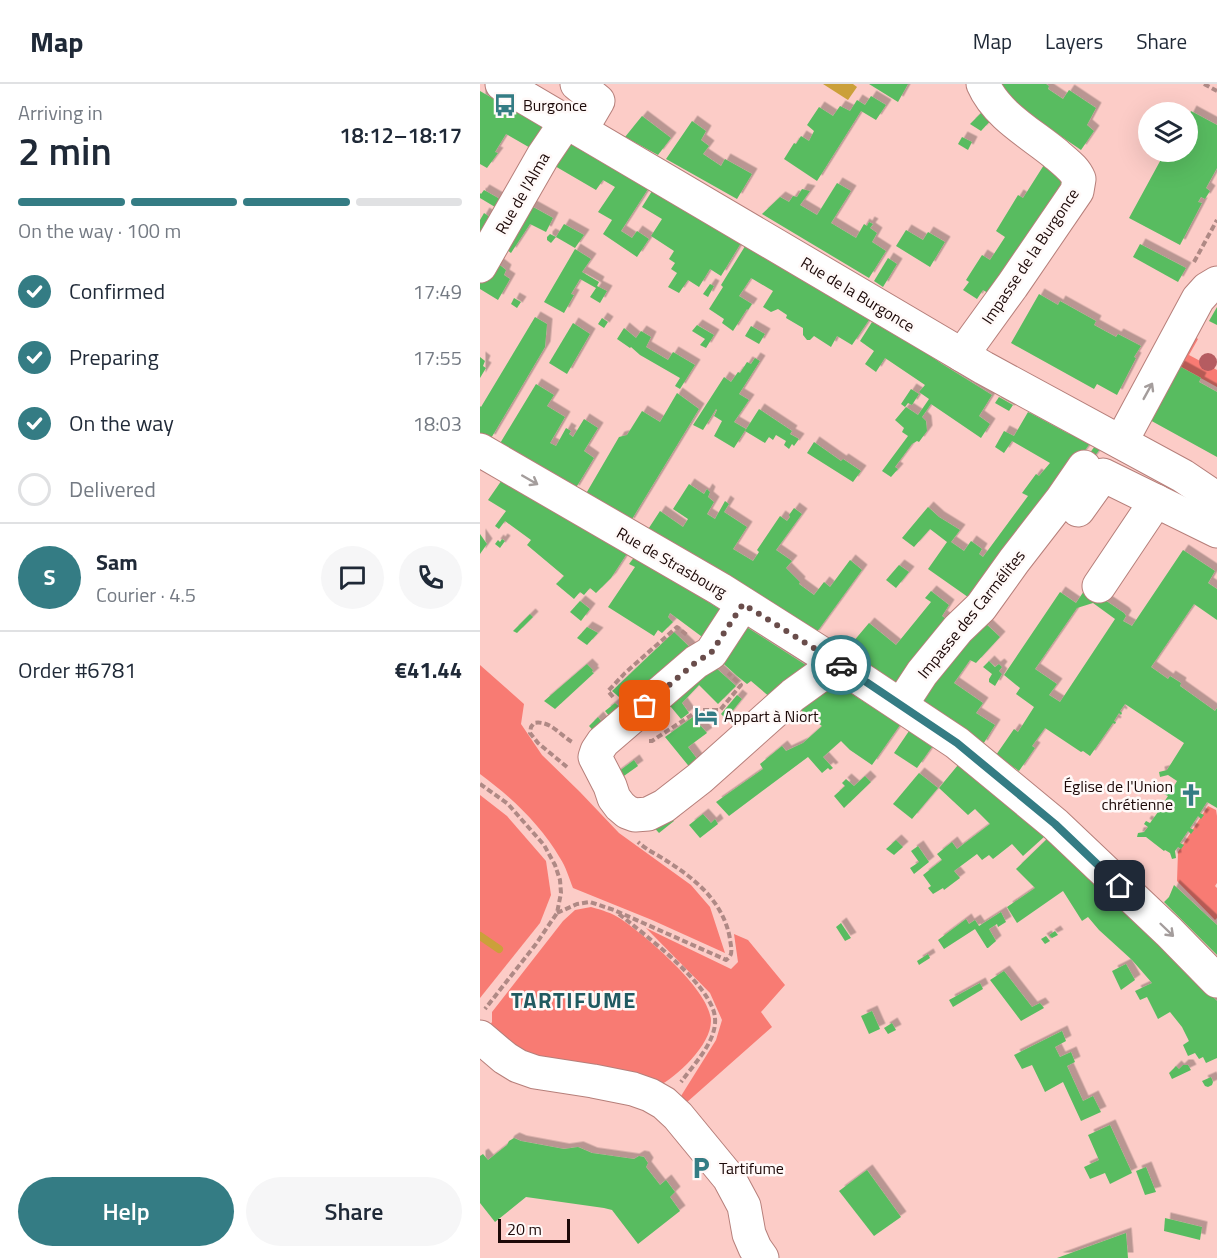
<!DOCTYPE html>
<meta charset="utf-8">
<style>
body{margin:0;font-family:"Titillium Web",sans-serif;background:#f6f6f7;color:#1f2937;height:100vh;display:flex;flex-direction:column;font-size:22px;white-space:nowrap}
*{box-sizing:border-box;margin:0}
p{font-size:20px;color:#747a83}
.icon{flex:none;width:33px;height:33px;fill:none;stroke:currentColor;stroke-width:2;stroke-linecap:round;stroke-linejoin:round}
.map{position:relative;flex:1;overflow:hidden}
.details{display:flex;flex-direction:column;background:#fff;width:480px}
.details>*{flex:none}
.tools{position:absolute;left:658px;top:18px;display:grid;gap:12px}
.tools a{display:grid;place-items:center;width:60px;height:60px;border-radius:50%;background:#fff;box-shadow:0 6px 24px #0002;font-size:30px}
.scale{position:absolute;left:18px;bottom:15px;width:72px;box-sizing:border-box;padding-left:6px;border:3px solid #1c0908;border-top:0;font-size:16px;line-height:21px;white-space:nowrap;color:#1c0908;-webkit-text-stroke:4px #fff9f8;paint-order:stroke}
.pin{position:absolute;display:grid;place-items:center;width:51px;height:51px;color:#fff;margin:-26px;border-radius:12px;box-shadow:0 3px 9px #0006}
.courier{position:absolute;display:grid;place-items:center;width:60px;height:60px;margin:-30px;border:4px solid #347c84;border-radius:50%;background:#fff;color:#222;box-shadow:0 2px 8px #0007}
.summary em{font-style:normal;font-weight:600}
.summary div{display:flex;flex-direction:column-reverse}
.summary{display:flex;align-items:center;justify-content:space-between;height:102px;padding:0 18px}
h1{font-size:39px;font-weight:600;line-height:45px}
.bar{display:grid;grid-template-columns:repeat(4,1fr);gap:9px 6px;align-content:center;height:72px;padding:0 18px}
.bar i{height:8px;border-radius:4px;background:#e0e1e3}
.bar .current{background:#347c84}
.bar p{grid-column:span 4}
.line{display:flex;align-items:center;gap:15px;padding:0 18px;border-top:2px solid #e0e1e3}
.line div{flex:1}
.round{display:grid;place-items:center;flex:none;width:63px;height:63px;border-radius:32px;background:#f6f6f7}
ol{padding:0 18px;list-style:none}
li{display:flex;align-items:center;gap:18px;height:66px}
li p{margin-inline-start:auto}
li .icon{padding:6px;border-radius:50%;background:#347c84;color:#fff;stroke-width:4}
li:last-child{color:#747a83}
li i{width:33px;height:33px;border:3px solid #e0e1e3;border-radius:50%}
.action{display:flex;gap:12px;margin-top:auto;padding:12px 18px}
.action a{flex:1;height:69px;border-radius:36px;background:#347c84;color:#fff;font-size:24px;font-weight:600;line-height:69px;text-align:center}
.action a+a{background:#f6f6f7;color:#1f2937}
header{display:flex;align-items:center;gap:36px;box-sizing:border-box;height:84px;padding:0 30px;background:#fff;border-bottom:2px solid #e0e1e3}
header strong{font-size:28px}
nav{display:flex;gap:33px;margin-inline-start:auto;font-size:21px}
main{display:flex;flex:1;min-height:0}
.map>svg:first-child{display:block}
.green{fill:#f87b73}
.water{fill:#cba03a}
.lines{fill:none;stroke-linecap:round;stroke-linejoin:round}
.stream{stroke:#cba03a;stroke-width:8}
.building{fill:#59bc61;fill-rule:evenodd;filter:url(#shadow)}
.minor-casing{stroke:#b67f7a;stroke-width:35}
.path{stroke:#af8985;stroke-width:4;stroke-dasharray:6 3;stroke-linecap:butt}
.minor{stroke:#fff;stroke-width:33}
.tree{fill:#b55c61}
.oneway{stroke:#a49d9c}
.done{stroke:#6a4d4b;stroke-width:6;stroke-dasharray:0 10.8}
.route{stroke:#347c84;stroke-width:8}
.labels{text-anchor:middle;stroke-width:5;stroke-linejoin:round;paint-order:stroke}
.poi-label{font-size:16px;fill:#1c0908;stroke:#fff9f8;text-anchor:start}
.street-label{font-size:16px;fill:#1c0908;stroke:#fff9f8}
.district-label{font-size:22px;font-weight:bold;letter-spacing:1.5px;fill:#205a61;stroke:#fff9f8}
</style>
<header>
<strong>Map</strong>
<nav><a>Map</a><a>Layers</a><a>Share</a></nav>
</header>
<main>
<section class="details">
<div class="summary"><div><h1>2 min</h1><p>Arriving in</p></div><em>18:12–18:17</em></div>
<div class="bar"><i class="current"></i><i class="current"></i><i class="current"></i><i></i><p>On the way · 100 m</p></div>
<ol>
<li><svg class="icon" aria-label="check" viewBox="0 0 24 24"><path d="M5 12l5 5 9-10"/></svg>Confirmed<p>17:49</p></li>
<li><svg class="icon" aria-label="check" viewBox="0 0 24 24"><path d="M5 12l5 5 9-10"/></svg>Preparing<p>17:55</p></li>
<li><svg class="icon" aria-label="check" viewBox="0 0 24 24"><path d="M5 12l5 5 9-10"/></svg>On the way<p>18:03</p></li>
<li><i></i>Delivered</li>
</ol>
<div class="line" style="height:108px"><b class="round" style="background:#347c84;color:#fff">S</b><div><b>Sam</b><p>Courier · 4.5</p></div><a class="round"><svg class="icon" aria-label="chat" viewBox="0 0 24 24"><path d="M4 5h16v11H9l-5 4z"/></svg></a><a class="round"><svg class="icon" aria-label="phone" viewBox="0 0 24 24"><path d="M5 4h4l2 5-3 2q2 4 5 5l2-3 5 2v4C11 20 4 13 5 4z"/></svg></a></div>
<div class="line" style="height:78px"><div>Order #6781</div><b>€41.44</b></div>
<div class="action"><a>Help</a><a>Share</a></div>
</section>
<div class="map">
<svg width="737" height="1174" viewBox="0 0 737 1174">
<defs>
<filter id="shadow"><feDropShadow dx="5.5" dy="-5.5" stdDeviation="0" flood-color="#0004"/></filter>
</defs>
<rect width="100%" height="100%" fill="#fcccc7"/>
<g class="green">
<polygon points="714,252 718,255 709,271 737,286 737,303 699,282"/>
<path d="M0,581L44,620L41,640L62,671L100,708L139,749L211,801L230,823L245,869L172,836L93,804C89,794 86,783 80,774C61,741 30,712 0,690Z"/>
<polygon points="0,711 27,732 66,777 71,811 60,839 0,914"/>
<polygon points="728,722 736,726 737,732 737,799 735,802 737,804 737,834 735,836 697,797 698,768"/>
<path d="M111,823C122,826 132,829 141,835C166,852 231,907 231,937C231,961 197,993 177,1003L52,974L9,943L12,938V928L83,837L95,826Z"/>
<polygon points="166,844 251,885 258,878 254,850 268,856 305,901 281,928 292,943 206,1019 201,1012 236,956 242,936 230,909"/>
</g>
<polygon class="water" points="343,0 373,0 377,3 368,16"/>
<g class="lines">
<polyline class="stream" points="0,852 19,865"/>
</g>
<g class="building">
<polygon points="389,0 428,0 418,18"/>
<polygon points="514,0 566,0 569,2 568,5 583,15 589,6 616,24 607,41 614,47 601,66 537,22"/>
<polygon points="0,7 71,48 59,69 26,50 15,68 18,69 7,84 0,80"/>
<polygon points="391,12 406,21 396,36 381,27 337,97 304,75 314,59 316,60 321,52 329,57 334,47 327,41 339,23 353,32 360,22 370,27 377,16 385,21"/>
<polygon points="711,27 737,41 737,84 726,104 730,107 725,115 721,113 718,118 722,119 700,161 649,134 685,68 708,68 708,33"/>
<polygon points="501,29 512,35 501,47 490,40"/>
<polygon points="162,32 191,54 178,71 145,53"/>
<polygon points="212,37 226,47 221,56 229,62 223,70 241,82 245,75 272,90 257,115 186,75"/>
<polygon points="482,53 492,58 488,66 478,60"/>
<polygon points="87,58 168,105 141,147 152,154 157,147 169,155 157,173 123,150 132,136 118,128 135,103 123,96 116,106 68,78"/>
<polygon points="569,73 588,93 513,212 503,206 497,215 483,206 489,198 486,196 502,171 510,176 525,153 516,147 538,111 543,114"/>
<polygon points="357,99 371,107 351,139 376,154 384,140 387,142 389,138 393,140 390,144 397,149 392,158 406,167 389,194 282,130 300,113 309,118 313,112 317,113 322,105 330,107 320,121 337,131"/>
<polygon points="4,106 25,118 20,126 0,114 0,109 1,110"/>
<polygon points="172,107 261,159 241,192 230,185 219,203 208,196 199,209 188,203 197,189 191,185 195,179 189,175 194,167 171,152 182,135 162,123"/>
<polygon points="44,118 73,134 66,148 50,140 31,169 19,160"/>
<polygon points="4,129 14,136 0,160 0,136"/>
<polygon points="84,140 104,151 95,164 76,153"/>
<polygon points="426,146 443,156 448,148 465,158 450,183 416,162"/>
<polygon points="70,150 76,153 71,159 67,156 67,153"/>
<polygon points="267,159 389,236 372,261 357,252 351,263 334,252 330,256 327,256 323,251 323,244 306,234 307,231 298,225 291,228 283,223 293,207 271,194 259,212 272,220 268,226 267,225 253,247 242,239 244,235 229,225 243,203 241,201"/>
<polygon points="660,160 706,184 698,198 653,173"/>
<polygon points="95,165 111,175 102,188 119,198 117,202 127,207 120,219 110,213 116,204 100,195 91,210 94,211 84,229 64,218"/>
<polygon points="11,174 26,186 24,191 30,195 18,216 0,205 0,193"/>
<polygon points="408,174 417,180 403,203 394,197"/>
<polygon points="230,200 234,202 228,213 223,210"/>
<polygon points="559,210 578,221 580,217 616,237 614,241 636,253 638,250 661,262 654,273 656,274 637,311 617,300 614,305 531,259"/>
<polygon points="34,214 41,218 37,224 31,220"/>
<polygon points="737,223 737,241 729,237"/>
<polygon points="55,233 67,240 65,263 10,356 0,350 0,322 1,323"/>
<polygon points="122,234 128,238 124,244 118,240"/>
<polygon points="392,238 420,254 421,252 462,280 512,311 499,332 510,340 501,354 451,320 442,333 446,337 447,347 439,358 437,357 432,360 415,383 418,385 411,393 402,387 428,352 422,348 424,344 415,336 426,323 438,331 449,315 439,308 445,301 405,274 396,288 385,280 394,267 380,257"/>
<polygon points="93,239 110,250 87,290 69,279"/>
<polygon points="217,241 234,251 226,264 220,261 225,255 212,247"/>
<polygon points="271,242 285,250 279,260 265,252"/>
<polygon points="144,244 156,254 161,247 171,253 166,263 188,276 193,268 215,281 200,305 195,302 200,294 160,271 151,263 150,264 137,255"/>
<polygon points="0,273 5,277 3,282 6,284 0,294"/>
<polygon points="275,274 280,277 259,310 269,316 254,338 266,345 254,364 234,352 242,337 234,332 237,326 236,325 223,346 213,341 244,293 251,298 258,288 260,289 267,278 271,280"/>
<polygon points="699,282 721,294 719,298 737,308 737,373 668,335"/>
<polygon points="56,300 74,311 67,322 85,333 70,359 76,362 86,344 91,347 89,350 93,353 104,335 118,344 104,367 114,374 94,407 19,361"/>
<polygon points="431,305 439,310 432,321 428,319 425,323 421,320"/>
<polygon points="197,309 219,325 149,440 104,413 139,353 147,351 162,327 180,338"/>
<polygon points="519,313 533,321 529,327 515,319"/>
<polygon points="279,325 312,347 310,350 319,355 314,362 312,360 309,365 304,361 306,357 296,351 293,356 289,353 285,359 265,347"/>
<polygon points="548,328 589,350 591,347 611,358 495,518 448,485 467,458 450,445 434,463 422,454 448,423 459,433 480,446 471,458 484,467 491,457 502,465 499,470 503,473 548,412 542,409 556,390 559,392 570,379 532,357 524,369 515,363 524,347 534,352"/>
<polygon points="334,358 361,377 363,375 381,387 373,398 327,369"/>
<polygon points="615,362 620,365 611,377 606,374"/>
<polygon points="24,393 148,468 131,494 116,509 110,504 104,511 100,508 94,515 76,500 84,492 47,461 51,456 25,437 19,445 15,442 26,427 8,416"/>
<polygon points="209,400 224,410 227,405 230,408 228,413 234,418 227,430 235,435 245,417 249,420 244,428 267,443 253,465 273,477 279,468 277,466 300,432 307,437 310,433 309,431 314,424 322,430 296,466 312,477 306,484 320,498 319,500 334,511 344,498 350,503 370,476 382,486 334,552 165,450 180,427 203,443 208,435 193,425"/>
<polygon points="0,450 7,460 0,470"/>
<polygon points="22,455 25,457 20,464 15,460 18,456 20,458"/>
<path d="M703,466L735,487L728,499L737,505V536L714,520L671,583L688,595L690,592L701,599L700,602L735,627L737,624V724L727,718L720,729L724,731L721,735L718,732L710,744L714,746L711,750L708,747L700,759L704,761L701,765L698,763L695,767L696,774L692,775L690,769L685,766L684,767L666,753H657L658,749L664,748L668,743L664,740L666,737L670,739L678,728L674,725L676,721L680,724L688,712L684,710L686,706L690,709L697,697L688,691L680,693L679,688L687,686L704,659L645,620L640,627L642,629L641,631L639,629L634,637L636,638L635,640L633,639L610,672L603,667L601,668L565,644L552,662L555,664L539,687L516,671L534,645L538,648L554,623L536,610L540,604L524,591L580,508L596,519L604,507L610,506L644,529L646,532L643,537L652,542ZM613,519L635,535L580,618L569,611L577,600L555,585L597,524Z"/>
<polygon points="155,472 252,533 233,561 190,529 188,533 193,538 182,549 178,546 174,552 128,523 155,483 149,480"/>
<polygon points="419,481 429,488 416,504 406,496"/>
<polygon points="451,507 469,521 462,532 469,537 415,605 362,571 389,539 416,561 451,518 445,514"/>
<polygon points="100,517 110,525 101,537 90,528"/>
<polygon points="50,530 53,533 37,549 33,547"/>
<polygon points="257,537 335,587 298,620 271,597 267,600 257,592 235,572"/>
<polygon points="504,538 520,553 496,579 490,576 474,599 503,619 496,629 515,641 502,662 433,616"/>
<polygon points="107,543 118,549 107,561 97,554"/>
<polygon points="194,548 219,572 153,625 132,607"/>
<polygon points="225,574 256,602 238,620 219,601 202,619 209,629 201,635 186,617"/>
<polygon points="509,577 515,583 519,580 522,583 519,587 522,590 515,602 509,598 509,595 512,590 503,583"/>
<polygon points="107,580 113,586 112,588 114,589 75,625 64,617"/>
<polygon points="347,594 420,641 392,681 370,666 361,657 343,673 353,684 350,686 348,684 342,689 328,673 249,732 236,718 283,685 280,680 302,662 306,667 323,659 342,642 311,619"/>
<polygon points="257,611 262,615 246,635 241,630"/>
<polygon points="135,619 141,624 130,633 125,627"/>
<polygon points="118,633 128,646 119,653 109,642"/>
<polygon points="213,633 227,649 208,663 224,684 216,691 185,653"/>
<polygon points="429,647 452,663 437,684 414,669"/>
<polygon points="154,676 158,682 134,699 130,694"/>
<polygon points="478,681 565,752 543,772 532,760 513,775 509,771 502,776 497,770 474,787 480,794 464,806 463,804 453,810 448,804 451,802 443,791 462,776 457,770 472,758 477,765 510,740 495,725 488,731 459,704"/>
<polygon points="439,689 458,704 432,735 413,720"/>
<polygon points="385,692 391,698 364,724 354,712 365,702 362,699 366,695 374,702"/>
<polygon points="185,727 194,737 179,749 170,739"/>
<polygon points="223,730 231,739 235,735 238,740 220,754 209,741"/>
<polygon points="568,754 593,775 617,804 619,803 655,836 737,917 737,974 726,979 723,973 719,975 715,969 708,972 703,961 709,957 702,943 690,928 678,935 667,913 660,916 655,907 672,899 652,876 619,846 608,833 602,837 583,807 537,839 527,823 555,804 536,785"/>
<polygon points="416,756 423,763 414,771 406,765"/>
<polygon points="438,762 449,778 434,790 430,784 439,778 431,767"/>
<polygon points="694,801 737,841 737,871 684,818 689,813"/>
<polygon points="521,828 526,838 518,843 517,840 509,845 516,857 508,864 507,864 495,845 464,865 458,856 486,835 489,840 495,836 499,842"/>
<polygon points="361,839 371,854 365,857 356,843"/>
<polygon points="575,847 578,851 572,854 569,851"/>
<polygon points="566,852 570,857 565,860 561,855"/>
<polygon points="448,870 450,874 439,881 437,877"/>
<polygon points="646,880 655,896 641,906 632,887"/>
<polygon points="524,887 552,923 560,919 564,924 541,937 510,896"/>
<polygon points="500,899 503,905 473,923 469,916"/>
<polygon points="392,927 400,945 389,950 381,932"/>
<polygon points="412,939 416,946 408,950 404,944"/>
<polygon points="582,947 586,957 575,963 580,973 591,968 595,978 587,982 603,1017 613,1012 621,1028 601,1037 583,998 565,1008 552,981 542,985 534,971"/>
<polygon points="703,981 708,981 711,986 692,995 689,989 696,982 699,985"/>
<polygon points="731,993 733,998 732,1001 728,1003 725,1002 722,997"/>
<polygon points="630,1041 652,1089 630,1100 625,1089 610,1095 604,1083 619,1076 608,1051"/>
<polygon points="34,1054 41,1057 84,1065 98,1063 112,1069 154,1075 159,1072 164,1073 168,1079 166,1083 180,1101 186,1096 195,1108 190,1113 200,1127 158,1160 132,1126 124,1124 46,1113 15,1138 0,1119 0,1072 3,1070 8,1076 27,1061 29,1057"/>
<polygon points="666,1083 676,1108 665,1111 656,1087"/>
<polygon points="387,1086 421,1133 394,1152 359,1107"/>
<polygon points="685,1134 722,1143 720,1156 684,1147"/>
<polygon points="646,1149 648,1174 577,1174"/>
</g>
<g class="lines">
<g class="minor-casing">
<g id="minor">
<polyline points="22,0 504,284 703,392 737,415"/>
<polyline points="97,0 118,17 101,46"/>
<polyline points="0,182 63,72 86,38"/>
<path d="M482,271L532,202L597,107L599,95C595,85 586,79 577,71C552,50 517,32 503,0"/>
<polyline points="641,358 718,215 727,205 737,199"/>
<polyline points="0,366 240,505 352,576 477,659 575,740 689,848 737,897"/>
<polyline points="598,426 623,391 737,447"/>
<polyline points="619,502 676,417"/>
<polyline points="263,520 231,569 216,578 123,658 117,667 115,673 130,702 134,714 140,722 147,728 155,731 168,730 184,722 220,694 313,611 338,593 352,576"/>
<polyline points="421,621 442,589 478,545 501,523 534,477 582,415 604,383"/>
<polyline points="0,953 25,974 38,982 55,988 113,997 153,1005 170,1011 184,1019 198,1032 249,1094 264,1122 269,1150 275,1164 282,1174"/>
</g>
</g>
<g class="path">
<polyline points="724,0 737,7"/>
<polyline points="714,178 737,136"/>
<polyline points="133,613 128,607 145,589 197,543 207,551"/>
<polyline points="169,657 172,657 213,630 222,626 240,626 261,601 248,589"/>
<path d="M87,683L58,659L50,649L51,643L54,639C70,636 80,651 92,658"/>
<polyline points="0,700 28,720 64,761 75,781 80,796 81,809 77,829 56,860 5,925"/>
<path d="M77,829L97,820L110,818L134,826L242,874L246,876C254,871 251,864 250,855C244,820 218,797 190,779C180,772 168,767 158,758"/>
<path d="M139,830C164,850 233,902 235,934C237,957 214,980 201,998"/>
</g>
<use href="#minor" class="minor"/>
</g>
<circle class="tree" cx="728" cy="278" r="9"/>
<defs><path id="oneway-shaft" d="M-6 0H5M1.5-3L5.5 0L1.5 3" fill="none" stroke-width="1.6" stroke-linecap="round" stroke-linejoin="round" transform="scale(1.5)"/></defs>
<g class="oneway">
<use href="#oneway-shaft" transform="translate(668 307) rotate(-61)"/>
<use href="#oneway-shaft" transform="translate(50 396) rotate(30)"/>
<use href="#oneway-shaft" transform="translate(687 846) rotate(44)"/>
</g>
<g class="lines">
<polyline class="done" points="165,622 216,578 231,569 263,520 361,581"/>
<polyline class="route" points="361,581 477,659 575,740 640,802"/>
</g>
<defs>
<g id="bus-bare" transform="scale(1.8)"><path d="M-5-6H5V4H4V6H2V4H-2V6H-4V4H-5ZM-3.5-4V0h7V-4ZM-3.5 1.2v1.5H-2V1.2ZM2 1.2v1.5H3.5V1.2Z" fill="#347c84" stroke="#fff9f8" stroke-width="2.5" paint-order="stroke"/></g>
<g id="hotel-bare" transform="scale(1.8)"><path d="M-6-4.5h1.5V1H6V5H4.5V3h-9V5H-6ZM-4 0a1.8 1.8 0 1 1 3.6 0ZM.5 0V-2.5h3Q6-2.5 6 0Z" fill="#347c84" stroke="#fff9f8" stroke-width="2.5" paint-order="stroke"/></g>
<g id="church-bare" transform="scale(1.8)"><path d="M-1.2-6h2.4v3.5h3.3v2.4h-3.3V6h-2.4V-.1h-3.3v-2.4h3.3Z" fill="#347c84" stroke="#fff9f8" stroke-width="2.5" paint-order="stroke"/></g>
<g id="parking-bare" transform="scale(1.8)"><path d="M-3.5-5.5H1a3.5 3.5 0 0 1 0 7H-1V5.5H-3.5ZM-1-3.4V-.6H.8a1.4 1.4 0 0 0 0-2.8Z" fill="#347c84" stroke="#fff9f8" stroke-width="2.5" paint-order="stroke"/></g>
</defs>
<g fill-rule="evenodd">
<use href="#bus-bare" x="25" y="21"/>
<use href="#hotel-bare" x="226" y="632"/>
<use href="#church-bare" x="711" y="711"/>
<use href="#parking-bare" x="221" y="1084"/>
</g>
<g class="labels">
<g class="poi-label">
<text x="43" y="27">Burgonce</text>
<text x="244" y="638">Appart à Niort</text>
<text x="693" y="708" text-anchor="end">Église de l'Union<tspan x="693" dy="18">chrétienne</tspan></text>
<text x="239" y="1090">Tartifume</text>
</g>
<g class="street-label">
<text transform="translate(42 109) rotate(-60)" y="6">Rue de l'Alma</text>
<text transform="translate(550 172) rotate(-56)" y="6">Impasse de la Burgonce</text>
<text transform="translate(378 210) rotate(31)" y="6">Rue de la Burgonce</text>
<text transform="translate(192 478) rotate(30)" y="6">Rue de Strasbourg</text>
<text transform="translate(491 530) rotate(-51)" y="6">Impasse des Carmélites</text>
</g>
<g class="district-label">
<text x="94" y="924">TARTIFUME</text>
</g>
</g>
</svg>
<div class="tools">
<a><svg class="icon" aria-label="layers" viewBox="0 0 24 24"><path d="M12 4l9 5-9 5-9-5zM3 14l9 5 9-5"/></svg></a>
</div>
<div class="scale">20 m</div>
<div class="pin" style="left:165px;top:622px;background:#ea580c"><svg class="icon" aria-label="bag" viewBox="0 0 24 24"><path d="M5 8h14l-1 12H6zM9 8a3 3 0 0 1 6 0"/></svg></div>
<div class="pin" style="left:640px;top:802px;background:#1f2937"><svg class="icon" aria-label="home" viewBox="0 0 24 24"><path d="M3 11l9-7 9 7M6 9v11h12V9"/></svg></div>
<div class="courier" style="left:361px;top:581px"><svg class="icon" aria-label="car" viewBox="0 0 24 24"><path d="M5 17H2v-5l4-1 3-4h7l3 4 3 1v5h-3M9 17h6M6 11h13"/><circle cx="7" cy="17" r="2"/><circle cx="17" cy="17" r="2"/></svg></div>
</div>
</main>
